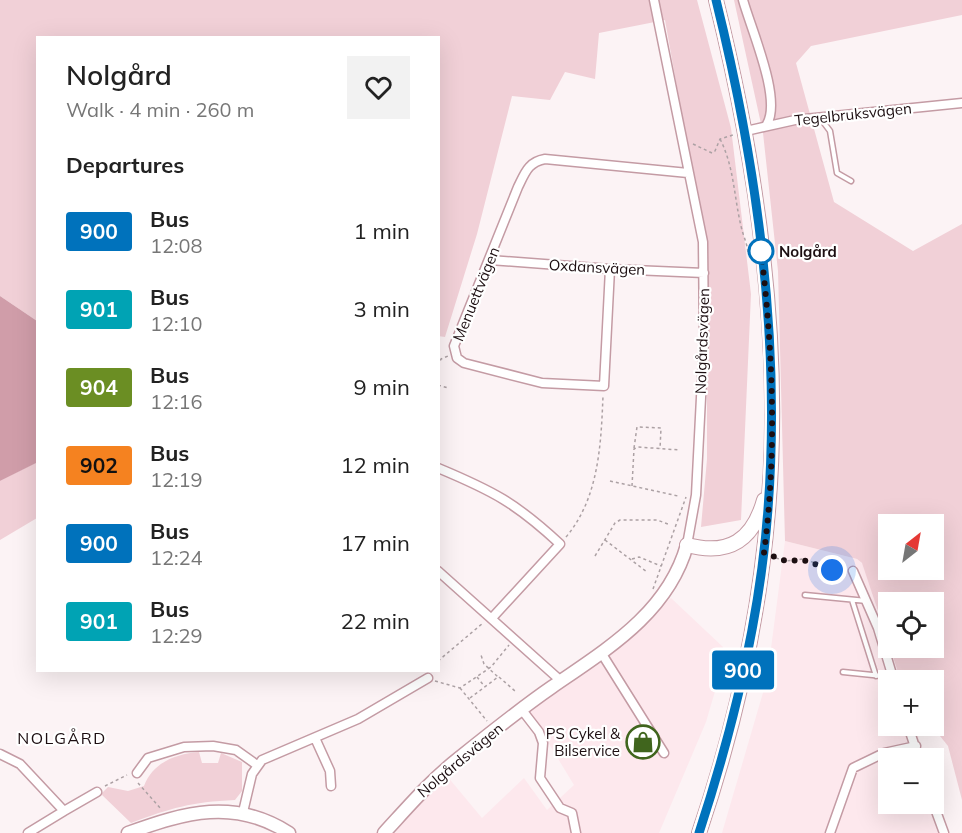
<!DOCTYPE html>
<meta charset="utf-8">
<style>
:root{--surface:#fff;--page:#f2f2f2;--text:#222;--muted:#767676}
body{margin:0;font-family:Mulish,sans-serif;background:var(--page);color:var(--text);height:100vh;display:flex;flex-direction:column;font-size:22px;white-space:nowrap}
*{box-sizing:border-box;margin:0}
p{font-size:20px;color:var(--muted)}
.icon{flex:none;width:33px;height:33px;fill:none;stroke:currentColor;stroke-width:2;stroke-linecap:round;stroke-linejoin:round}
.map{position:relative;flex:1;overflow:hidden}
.sheet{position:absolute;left:36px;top:36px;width:404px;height:636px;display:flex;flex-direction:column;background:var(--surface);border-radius:0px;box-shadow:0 6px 24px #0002}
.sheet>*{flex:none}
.badge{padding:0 12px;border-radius:4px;font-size:21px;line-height:39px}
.needle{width:39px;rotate:31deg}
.buttons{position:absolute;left:878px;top:514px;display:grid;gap:12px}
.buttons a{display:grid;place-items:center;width:66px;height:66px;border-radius:0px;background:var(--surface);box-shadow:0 6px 24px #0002;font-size:30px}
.you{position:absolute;width:30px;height:30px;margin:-15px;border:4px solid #fff;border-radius:50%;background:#1a73e8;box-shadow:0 0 0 9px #1a73e833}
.map>.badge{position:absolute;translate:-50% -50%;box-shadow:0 0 0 3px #fff}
h2{padding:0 30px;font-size:22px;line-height:54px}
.round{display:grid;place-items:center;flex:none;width:63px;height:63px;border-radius:0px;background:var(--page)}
.overview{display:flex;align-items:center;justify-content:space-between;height:102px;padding:0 30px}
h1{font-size:28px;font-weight:600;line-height:45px}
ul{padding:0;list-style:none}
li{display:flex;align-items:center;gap:18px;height:78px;padding:0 30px}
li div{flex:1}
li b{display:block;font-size:22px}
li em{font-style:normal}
li .badge{min-width:66px;font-weight:700;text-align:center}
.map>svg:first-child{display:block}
</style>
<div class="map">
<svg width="962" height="833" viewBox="0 0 962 833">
<rect width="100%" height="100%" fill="#fcf3f5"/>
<path fill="#fde8ed" d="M785,541L857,559L865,566L888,648H890L901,681H888V726H915L925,759H888V804H933V783L949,833H722L767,679Z
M671,598L723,647L718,681L706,722L659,833H392L404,815L447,776L482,818L524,778L547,810L574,785L529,711L607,655Z"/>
<path fill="#f1d0d7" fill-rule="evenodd" d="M0,0H697L731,128L751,294L741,520L701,527L707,459V256L665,20L599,33L595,79L565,72L550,100L512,96L477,234L445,337L438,336V38H38L37,321L0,296Z
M734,0H962V15L811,46L796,63L834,202L913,251L962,224V800L948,746L932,726L933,681H901L890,648H933V603H888V641L862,563L857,559L785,541L778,271L763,133ZM888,525H933V570H888Z
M37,462V518L0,540V481Z
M199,752L202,763H218L221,753L242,762V791L235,800C191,802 171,808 131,823L101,794L108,787L128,791L144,786C153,762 176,754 199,752Z"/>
<path fill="#d09da9" d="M0,296L37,321L38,462L0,481Z"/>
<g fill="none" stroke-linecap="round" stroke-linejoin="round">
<defs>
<path id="lane" d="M821,119L830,131L837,173L851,181
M805,595L867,601
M852,600L876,676
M843,672L892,677"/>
<path id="street" d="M654,0L703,242L704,339L696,495L687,545
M743,0C751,29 782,99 767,124
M746,131L795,120L962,103
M490,260L610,269L704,273
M610,269L604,386L542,383L464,363L457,358L454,346L518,187C525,173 528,162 545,159L688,173
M438,468C493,491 516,503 560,544L492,618
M438,571L561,681
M853,571L878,628L894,681
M602,654L664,753
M522,710L539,732L543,743L540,778L560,808L572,813L576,833
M908,726L919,759
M315,738L330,771L331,786
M0,754L20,764L64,811L28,833
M137,773L148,758L184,747L213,746L236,750L257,765
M933,803L944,833
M64,811L97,792
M243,812L252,774L262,760L358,719L428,678
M830,833L853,768L884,753L916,746"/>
<path id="secondary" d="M128,833C186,812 234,798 289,833
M384,833C408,807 430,781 458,759C489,734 520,709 552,687C607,649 668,613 687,545"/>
<path id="primary" d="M687,545C729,556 753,540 764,500
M699,833C734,730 759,620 768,511C783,340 757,165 716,0"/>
</defs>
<use href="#lane" stroke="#c49ba4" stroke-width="7"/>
<use href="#street" stroke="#c49ba4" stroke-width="11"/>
<use href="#secondary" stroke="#c49ba4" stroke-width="15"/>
<use href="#primary" stroke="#c49ba4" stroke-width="16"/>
<path stroke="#aca1a4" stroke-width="1.5" stroke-dasharray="3 3" stroke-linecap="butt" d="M720,139C734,166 734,197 741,226C743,236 747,242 748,253
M693,144L712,153L715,151L720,139L733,135
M438,366L441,359L448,356
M438,385L448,388
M634,448L637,427L661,428L660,449
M610,481L678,496
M632,486L634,449L638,447L680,450
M566,537C599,498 601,444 603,396
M605,540L647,572
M595,556L615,523L620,520H657L668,524
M776,558L786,561L803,559L843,572
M632,559L639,557L661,566
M653,589L686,497
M438,661L483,623
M477,677L485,687
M499,677L515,691
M435,681L460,688L491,667L509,645
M460,688L487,721
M470,698L498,677L484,664L481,655
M138,783L162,810
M105,786L127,775"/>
<use href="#lane" stroke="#fff" stroke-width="4"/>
<use href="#street" stroke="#fff" stroke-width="8"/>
<use href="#secondary" stroke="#fff" stroke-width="12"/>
<use href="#primary" stroke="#fff" stroke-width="14"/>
</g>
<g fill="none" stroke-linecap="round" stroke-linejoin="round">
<defs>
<path id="line" d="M699,833C733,729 760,619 768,509C781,339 757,165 716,0"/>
</defs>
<use href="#line" stroke="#fff" stroke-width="14"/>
<use href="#line" stroke="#0072bc" stroke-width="9"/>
<path stroke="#1c0e11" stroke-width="6" stroke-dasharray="0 10.8" d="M761,251C773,350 777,453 764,553L786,561L803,560L832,570"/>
</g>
<defs>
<symbol id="shop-ring" viewBox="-11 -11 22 22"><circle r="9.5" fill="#fff" stroke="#40651d" stroke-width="1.5"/><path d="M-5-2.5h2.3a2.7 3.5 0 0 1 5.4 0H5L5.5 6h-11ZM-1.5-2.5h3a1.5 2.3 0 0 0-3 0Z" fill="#40651d"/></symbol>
</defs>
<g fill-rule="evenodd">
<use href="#shop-ring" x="624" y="723" width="38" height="38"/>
</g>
<circle fill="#fff" stroke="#0072bc" stroke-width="3" cx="761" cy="251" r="12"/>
<g text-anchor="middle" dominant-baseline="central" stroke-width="4.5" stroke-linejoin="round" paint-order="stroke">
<g font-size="15" fill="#1c0e11" stroke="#fff">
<text transform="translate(853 114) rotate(-6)">Tegelbruksvägen</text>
<text transform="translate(597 267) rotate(3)">Oxdansvägen</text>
<text transform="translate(476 294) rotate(-68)">Menuettvägen</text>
<text transform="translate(702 341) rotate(-88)">Nolgårdsvägen</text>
<text transform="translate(460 760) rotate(-40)">Nolgårdsvägen</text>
</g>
<g font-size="15" font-weight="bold" fill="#1c0e11" stroke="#fff" text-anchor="start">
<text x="779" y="251">Nolgård</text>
</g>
<g font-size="15" fill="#1c0e11" stroke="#fff" text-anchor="end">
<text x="620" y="733">PS Cykel &amp;<tspan x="620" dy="17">Bilservice</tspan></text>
</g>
<g font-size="16" letter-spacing="1.5" fill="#1c0e11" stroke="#fff">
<text x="62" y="738">NOLGÅRD</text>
</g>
</g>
</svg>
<div class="buttons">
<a><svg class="needle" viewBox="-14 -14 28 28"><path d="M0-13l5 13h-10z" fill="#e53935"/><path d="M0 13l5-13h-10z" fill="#767676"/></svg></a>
<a><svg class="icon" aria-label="locate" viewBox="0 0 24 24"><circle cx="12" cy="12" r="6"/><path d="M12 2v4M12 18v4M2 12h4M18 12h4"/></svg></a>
<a>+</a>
<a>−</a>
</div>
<div class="you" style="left:832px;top:570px"></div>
<b class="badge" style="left:743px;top:670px;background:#0072bc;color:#fff">900</b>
<section class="sheet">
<div class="overview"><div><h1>Nolgård</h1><p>Walk · 4 min · 260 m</p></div><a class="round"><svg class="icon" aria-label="heart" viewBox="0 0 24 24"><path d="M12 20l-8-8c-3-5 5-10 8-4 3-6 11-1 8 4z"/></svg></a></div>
<h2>Departures</h2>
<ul>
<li><span class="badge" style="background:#0072bc;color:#fff">900</span><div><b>Bus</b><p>12:08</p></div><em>1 min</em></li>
<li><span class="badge" style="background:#00a3b4;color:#fff">901</span><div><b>Bus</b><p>12:10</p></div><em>3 min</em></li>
<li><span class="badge" style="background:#6b8e23;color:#fff">904</span><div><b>Bus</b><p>12:16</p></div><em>9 min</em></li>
<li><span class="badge" style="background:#f58220;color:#111">902</span><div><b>Bus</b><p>12:19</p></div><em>12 min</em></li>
<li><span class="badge" style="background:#0072bc;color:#fff">900</span><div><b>Bus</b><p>12:24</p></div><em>17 min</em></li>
<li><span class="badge" style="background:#00a3b4;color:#fff">901</span><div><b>Bus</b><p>12:29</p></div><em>22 min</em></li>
</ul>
</section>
</div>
